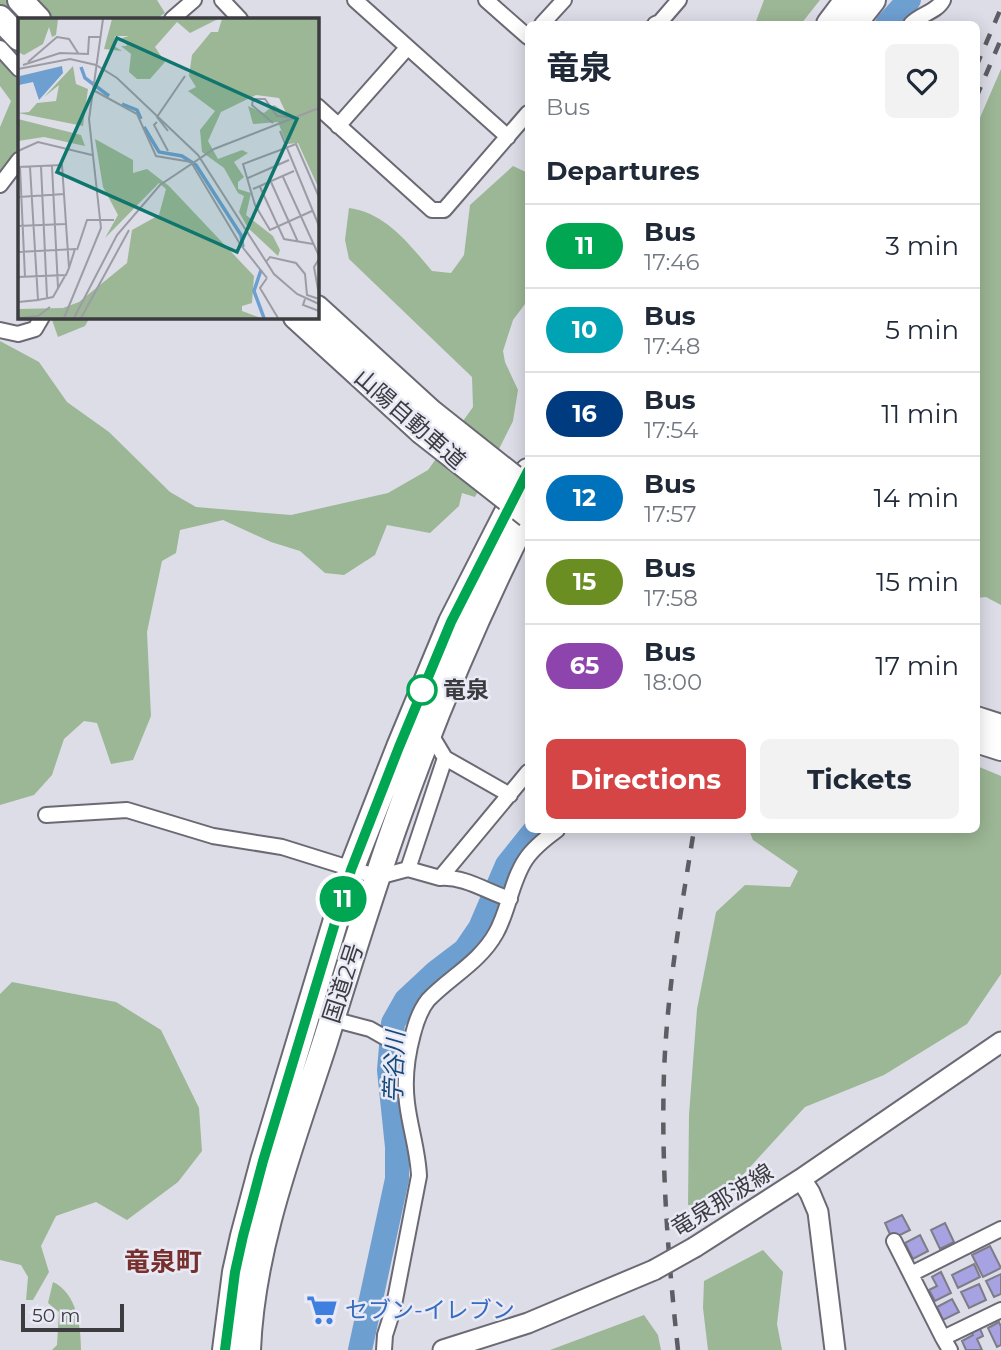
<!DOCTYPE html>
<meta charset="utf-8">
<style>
:root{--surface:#fff;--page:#f2f2f3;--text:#1f2937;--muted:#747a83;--line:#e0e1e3;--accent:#d54546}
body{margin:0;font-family:Montserrat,"Noto Sans JP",sans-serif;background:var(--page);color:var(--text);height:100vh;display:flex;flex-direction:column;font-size:26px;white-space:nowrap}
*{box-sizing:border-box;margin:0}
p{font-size:23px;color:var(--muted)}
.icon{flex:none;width:38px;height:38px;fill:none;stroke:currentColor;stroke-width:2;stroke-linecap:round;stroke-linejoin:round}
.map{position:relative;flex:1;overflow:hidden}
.side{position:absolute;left:525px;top:21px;width:455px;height:812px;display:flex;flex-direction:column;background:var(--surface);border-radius:10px;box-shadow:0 4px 18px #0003}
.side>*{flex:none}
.badge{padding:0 14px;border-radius:23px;font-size:24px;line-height:46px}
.scale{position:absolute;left:21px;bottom:18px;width:103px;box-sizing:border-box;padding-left:7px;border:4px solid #3b3b40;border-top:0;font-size:19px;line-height:24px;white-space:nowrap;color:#3b3b40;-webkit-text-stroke:5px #eaeaf6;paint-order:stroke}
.map>.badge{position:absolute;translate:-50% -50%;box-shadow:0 0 0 4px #fff}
h2{padding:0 21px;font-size:26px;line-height:63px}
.round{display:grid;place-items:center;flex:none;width:74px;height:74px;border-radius:10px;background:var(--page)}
.summary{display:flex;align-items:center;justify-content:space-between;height:119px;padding:0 21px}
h1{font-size:33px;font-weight:700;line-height:52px}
.cta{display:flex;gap:14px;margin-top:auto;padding:14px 21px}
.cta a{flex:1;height:80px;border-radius:10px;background:var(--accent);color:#fff;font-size:28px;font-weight:700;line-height:80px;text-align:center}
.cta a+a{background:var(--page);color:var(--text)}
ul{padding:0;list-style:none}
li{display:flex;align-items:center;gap:21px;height:84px;padding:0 21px;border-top:2px solid var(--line)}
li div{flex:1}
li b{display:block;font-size:26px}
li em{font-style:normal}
li .badge{min-width:77px;font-weight:700;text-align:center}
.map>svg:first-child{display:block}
</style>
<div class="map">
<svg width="1001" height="1350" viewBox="0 0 1001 1350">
<rect width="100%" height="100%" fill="#dddde8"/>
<path fill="#9cb795" d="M0,0H157L165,13L156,19H19V177L0,175V127L11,101L0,86Z
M764,0H820L801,24H755Z
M1001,69V605L986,597L977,598L976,127Z
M513,166L528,173V300L513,320L503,351L505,362L518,390L513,421L475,497L462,493L459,506L430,533L387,525L375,555L344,575L325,573L300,551L271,542L223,520L180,530L176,553L162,561L147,632L151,716L133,760L111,764L97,723L84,721L64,739L52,775L34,795L0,805V341L39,362L67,402L109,432L170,492L196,507L291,515L388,493L428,470L473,407L472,377L349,259L345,240L349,208C386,213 409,244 432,271L451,273L464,255L470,205Z
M51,317H90L85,326L58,337Z
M977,766L1001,776V974L967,1024L884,1075L805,1107L730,1189L707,1204L688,1205L689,1115L697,1009L716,912L745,885L790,887L798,871L753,840L749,830H976Z
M12,982L116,1002L161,1030L199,1108L202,1151L178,1182L127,1220L96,1202L56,1216L41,1246L49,1272L33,1300H26L28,1277L21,1265L0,1260V994Z
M763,1250L783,1272L777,1324L782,1350H708L703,1308L704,1281Z
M53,1282C77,1293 81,1327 81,1350H52L57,1345L59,1312L48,1303Z
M644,1315L658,1335L661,1350H550Z"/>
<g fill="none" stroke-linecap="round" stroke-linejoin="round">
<path stroke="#6e9fd1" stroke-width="24" d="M887,24L909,0
M360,1350L397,1179V1147L389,1070L393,1023L406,1000L436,972L465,950L480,928L507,865L535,830"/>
</g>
<path fill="#a7a2e1" stroke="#7d7c87" stroke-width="2" d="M902,1215L910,1230L892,1239L885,1223Z
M945,1223L954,1242L940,1249L931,1230Z
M920,1235L928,1251L913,1259L905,1243Z
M990,1246L1001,1268L983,1277L972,1255Z
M974,1264L980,1277L958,1288L952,1275Z
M941,1272L951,1293L935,1301L929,1290L937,1286L932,1277Z
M1001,1274V1294L994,1297L986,1281Z
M979,1284L986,1300L969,1308L961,1292Z
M952,1299L959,1312L943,1320L937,1307Z
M999,1322L1001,1327V1345L997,1347L988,1328Z
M979,1326L983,1336L977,1339L982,1350H966L962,1341L973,1335L971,1330Z"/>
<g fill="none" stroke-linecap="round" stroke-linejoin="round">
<defs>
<path id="street" d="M222,0L240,19
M355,0L508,137
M486,0L528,37
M172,19L194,0
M542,24L564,0
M655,24L660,22L679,0
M911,24C920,14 937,12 943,0
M0,48L19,69
M317,106L432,210H444L528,113
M338,126L407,48
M0,185L19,160
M0,330L18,334L35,329L42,317
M445,758L510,795
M46,815L127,810L213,836L282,847L378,877L408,869L445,758L430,733
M408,869L440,878L528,772
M440,878C465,876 487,892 510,899
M332,1019L370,1029L384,1037L410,1043
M894,1241L943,1338
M911,1274L1001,1229
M384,1350L385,1335L393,1310L419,1176C418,1151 410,1128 407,1103C404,1080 407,1056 413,1034C416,1022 420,1010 428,1000C450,977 480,962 496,933C509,910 511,881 526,859C534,847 546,838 557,830
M950,1350L943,1338L1001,1310"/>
<path id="secondary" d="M801,1179L810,1193L818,1212L835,1350
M695,1247L801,1179L1001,1042
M443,1350L528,1323L654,1270"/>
<path id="highway" d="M20,0L38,19
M0,18L19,38
M829,24L847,0
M854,24L873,0
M317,308L432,413
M296,317L421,431
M976,719L1001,727
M976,740L1001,748
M225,1350L235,1272L243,1236L263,1161L351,870L399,747L451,622L528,471
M248,1350C252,1245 293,1141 325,1042C348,968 371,893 397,820C434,715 478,612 528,513"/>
</defs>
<use href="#street" stroke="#6b6a74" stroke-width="18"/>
<use href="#secondary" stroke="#6b6a74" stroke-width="23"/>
<use href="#highway" stroke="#6b6a74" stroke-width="28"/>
<use href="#street" stroke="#fff" stroke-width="14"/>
<use href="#secondary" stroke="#fff" stroke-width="19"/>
<use href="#highway" stroke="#fff" stroke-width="24"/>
<path stroke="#5d5d63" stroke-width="4.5" stroke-dasharray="12 12" stroke-linecap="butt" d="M976,67L1001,8
M976,98L1001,39
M678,1350C668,1258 661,1165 664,1073C667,991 681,910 694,830"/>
<defs>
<path id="secondary-bridge" d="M654,1270L695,1247"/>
<path id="highway-bridge" d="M432,413L528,489
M421,431L528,515"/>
</defs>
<use href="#secondary-bridge" stroke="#6b6a74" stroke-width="23" stroke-linecap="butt"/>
<use href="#highway-bridge" stroke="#6b6a74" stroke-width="28" stroke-linecap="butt"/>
<use href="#secondary-bridge" stroke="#fff" stroke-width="19"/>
<use href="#highway-bridge" stroke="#fff" stroke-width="24"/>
</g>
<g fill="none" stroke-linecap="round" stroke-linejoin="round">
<defs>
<path id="line" d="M225,1350L235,1272L243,1236L263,1161L351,870L399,747L451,622L528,471"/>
</defs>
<use href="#line" stroke="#fff" stroke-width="16"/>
<use href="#line" stroke="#00a651" stroke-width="10"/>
</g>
<defs>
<symbol id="supermarket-bare" viewBox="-9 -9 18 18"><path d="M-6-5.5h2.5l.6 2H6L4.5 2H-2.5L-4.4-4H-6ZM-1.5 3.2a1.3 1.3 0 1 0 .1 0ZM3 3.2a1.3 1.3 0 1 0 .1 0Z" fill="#3f7fe0" stroke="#eaeaf6" stroke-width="2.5" paint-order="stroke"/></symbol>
</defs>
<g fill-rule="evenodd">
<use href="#supermarket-bare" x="300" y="1288" width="44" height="44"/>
</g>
<circle fill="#fff" stroke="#00a651" stroke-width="3.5" cx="422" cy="690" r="14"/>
<g text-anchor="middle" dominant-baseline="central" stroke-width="5" stroke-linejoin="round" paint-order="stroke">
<g font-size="23" fill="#3b3b40" stroke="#eaeaf6">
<text transform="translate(410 419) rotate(41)">山陽自動車道</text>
<text transform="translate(343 983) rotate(-72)">国道2号</text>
<text transform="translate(722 1200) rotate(-32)">竜泉那波線</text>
</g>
<g font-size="23" font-weight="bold" fill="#3b3b40" stroke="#eaeaf6" text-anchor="start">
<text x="443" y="690">竜泉</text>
</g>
<g font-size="23" fill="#366cbe" stroke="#eaeaf6" text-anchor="start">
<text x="345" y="1310">セブン-イレブン</text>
</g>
<g font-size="24" font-style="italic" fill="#164a7a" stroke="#eaeaf6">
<text transform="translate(394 1067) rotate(-88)">苧谷川</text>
</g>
<g font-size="26" font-weight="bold" fill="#77302e" stroke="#eaeaf6">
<text x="163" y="1262">竜泉町</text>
</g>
</g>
<g transform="translate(18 18)">
<rect width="301" height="301" fill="#dddde8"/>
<path d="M0,1H40L38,17L34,19L31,9L25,26L6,37L0,34ZM94,1H200L172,15L159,4L137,29L147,44L132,61H119L111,54L113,36L103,28H109L104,20L111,18H97L96,28L104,33L86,31ZM204,1H301V171L280,125L269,126L272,122H267L260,104L235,106L230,88L246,95L256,87L268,95L261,80L238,77L203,94L190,123L200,141L224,132L230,135L216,144L226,159L220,164V171L233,175L228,197L255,218L262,232L260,238L230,210L221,194L226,178L220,175L206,150L184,134L182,112L197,93L170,73L178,69L171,58L174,37L193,14H200ZM55,48L58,66L70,71L65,108L0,95L11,94L19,85L38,83L41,67L26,79ZM0,101L63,117L67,128L26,119L0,123ZM77,121L115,142V155L129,151L151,168L236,258L234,285L224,288V293L243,300H0V291L45,290L61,284L109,245L114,212L141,197L148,171L141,165L87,220L100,197L85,169Z" fill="#9cb795"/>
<path d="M44,48L45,55L21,82L15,64L1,67L2,58Z" fill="#6e9fd1"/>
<path fill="none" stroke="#6e9fd1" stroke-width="3.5" d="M63,49L67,60L91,78M104,86L119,92L123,101M126,109L141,134L164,138L178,147L223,217L225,229M243,252L236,273L246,300"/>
<path fill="none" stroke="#9c9ca5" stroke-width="2" d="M10,44L39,19L51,21L60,35M5,47L42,35L70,36L71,19H82M0,51L52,41L78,47L99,60L180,137L256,256L279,276L301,286M75,72L119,96L138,138L173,144L222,226L249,260M139,104L136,107L150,133M255,105L234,87L235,81H247L259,98L270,99M150,113L139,99L167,58M262,113L301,208M0,133L20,124L74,137M23,148L29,279M34,148L40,270M0,149L44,147L51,250L48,257L0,259M2,149L7,259M265,159L301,238M230,160L271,142M253,164L280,224M242,169L266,221L295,226M235,171L276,153M1,179L46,176M294,193L252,212L237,187L225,146L278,126L301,179M0,208L47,206M59,232L69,202H96M0,234L57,231L51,250M301,241L296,249L301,277M248,244L252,239L278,245L287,256L289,277L301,281M249,260L242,270L260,300M287,281L285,287L301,293M20,282L35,279L47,258M0,284L20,282L12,149M2,300L20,298L32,289M46,300L83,210L71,101L85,1M56,300L99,217L142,167L196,131L301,90M63,300L111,212"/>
<path fill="#0f766e" fill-opacity="0.15" stroke="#0f766e" stroke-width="3.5" d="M99,20L279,101L219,234L39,154Z"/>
<rect width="301" height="301" fill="none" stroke="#3b3b40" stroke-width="3.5"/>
</g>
</svg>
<div class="scale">50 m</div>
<b class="badge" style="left:343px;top:899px;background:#00a651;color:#fff">11</b>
<section class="side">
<div class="summary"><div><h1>竜泉</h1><p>Bus</p></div><a class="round"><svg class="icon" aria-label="heart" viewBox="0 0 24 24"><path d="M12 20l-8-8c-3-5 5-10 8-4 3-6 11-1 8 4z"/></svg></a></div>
<h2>Departures</h2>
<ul>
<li><span class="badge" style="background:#00a651;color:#fff">11</span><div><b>Bus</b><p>17:46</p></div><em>3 min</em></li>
<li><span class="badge" style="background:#00a3b4;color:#fff">10</span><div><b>Bus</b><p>17:48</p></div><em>5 min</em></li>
<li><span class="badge" style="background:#003b80;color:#fff">16</span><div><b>Bus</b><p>17:54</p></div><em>11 min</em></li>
<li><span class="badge" style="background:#0072bc;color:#fff">12</span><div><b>Bus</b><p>17:57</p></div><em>14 min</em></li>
<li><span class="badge" style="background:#6b8e23;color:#fff">15</span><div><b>Bus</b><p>17:58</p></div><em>15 min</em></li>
<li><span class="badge" style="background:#8e44ad;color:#fff">65</span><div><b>Bus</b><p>18:00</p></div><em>17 min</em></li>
</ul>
<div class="cta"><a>Directions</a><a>Tickets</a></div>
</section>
</div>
